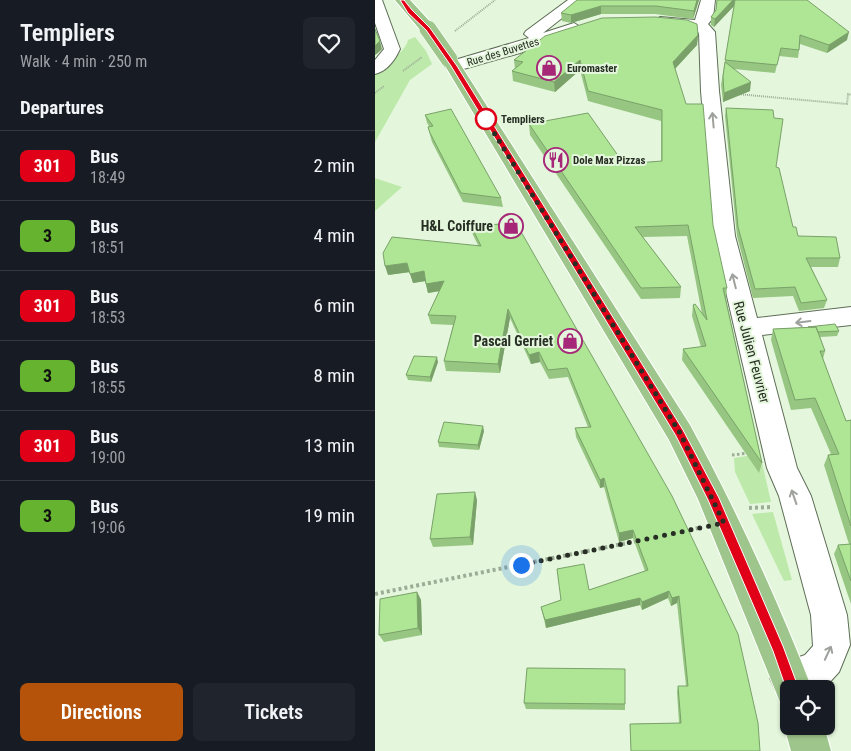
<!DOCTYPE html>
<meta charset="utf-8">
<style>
:root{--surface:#171b24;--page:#20242c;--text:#f1f3f6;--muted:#9ea1a6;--line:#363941;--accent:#b45309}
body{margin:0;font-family:"Roboto Condensed",sans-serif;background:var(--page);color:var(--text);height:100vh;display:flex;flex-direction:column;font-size:19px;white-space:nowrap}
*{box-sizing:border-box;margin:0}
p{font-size:16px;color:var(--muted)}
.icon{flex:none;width:28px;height:28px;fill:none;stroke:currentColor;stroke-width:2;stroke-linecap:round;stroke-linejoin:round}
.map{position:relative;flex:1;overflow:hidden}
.side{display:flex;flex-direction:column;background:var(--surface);width:375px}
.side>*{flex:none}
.badge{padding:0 10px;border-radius:8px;font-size:18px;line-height:32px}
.fabs{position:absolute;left:405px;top:680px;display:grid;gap:10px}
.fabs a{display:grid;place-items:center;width:55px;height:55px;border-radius:8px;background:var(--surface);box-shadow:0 1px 4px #0004;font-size:25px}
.you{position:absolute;width:25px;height:25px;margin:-12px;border:4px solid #fff;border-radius:50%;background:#1a73e8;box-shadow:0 0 0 8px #1a73e833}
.map>.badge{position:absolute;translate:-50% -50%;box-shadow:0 0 0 2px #fff}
h2{padding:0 20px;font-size:19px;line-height:45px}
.round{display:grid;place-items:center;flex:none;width:52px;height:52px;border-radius:8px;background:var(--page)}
.overview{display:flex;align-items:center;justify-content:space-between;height:85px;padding:0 20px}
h1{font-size:24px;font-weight:600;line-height:38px}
.primary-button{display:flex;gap:10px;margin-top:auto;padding:10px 20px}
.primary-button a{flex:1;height:58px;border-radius:8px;background:var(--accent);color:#fff;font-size:20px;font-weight:600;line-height:58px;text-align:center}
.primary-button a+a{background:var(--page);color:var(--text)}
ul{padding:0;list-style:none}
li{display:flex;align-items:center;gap:15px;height:70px;padding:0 20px;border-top:1px solid var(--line)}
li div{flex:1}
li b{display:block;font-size:19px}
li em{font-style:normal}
li .badge{min-width:55px;font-weight:700;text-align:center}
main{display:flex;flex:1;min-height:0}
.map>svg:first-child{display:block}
</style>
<main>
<section class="side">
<div class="overview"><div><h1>Templiers</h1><p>Walk · 4 min · 250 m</p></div><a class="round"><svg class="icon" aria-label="heart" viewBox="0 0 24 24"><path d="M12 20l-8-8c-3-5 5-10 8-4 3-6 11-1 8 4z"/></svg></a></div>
<h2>Departures</h2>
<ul>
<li><span class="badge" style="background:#e00018;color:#fff">301</span><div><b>Bus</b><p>18:49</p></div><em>2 min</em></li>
<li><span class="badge" style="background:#65b32e;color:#111">3</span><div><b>Bus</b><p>18:51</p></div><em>4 min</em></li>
<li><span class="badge" style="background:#e00018;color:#fff">301</span><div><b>Bus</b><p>18:53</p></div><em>6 min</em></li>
<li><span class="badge" style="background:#65b32e;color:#111">3</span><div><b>Bus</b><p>18:55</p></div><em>8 min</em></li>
<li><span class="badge" style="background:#e00018;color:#fff">301</span><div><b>Bus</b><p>19:00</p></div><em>13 min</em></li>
<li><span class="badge" style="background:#65b32e;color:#111">3</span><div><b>Bus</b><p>19:06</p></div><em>19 min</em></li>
</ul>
<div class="primary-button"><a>Directions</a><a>Tickets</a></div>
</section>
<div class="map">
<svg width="476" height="751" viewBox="0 0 476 751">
<rect width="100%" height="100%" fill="#e4f7dc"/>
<path fill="#bde9aa" d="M40,37L51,51L57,64L35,80L0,142V73C10,65 30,53 33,40Z
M0,178L27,187L0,211Z
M385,454L396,502L375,504L360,472L359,458Z
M398,512L417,580L409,581L377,514Z"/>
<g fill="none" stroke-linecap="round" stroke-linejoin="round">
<defs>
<path id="minor" d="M0,0H7L25,49C20,60 12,71 0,74V60L9,49L0,23Z
M193,0H210L168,33L199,23L207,28L205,31L145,53L85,70H73L70,66L73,62L154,38L149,34L151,31Z
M326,0H340L338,18L333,24L340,32L344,91L360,236L382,318L476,307V325L387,335L422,468L436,496L472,615L475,645L464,672L454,683L441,689H414V697L401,691L395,678L401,665L430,655L438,646L436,615L404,496L392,468L338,236L326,91L324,33C311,23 285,32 277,22L285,17L320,20Z"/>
<path id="major" d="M20,0H35L59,26L61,29L59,32H47Z
M74,54L80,55L82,59L315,425C361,510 402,598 437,689H414V706L405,702L323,499L294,440L66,59L68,55Z
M414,715V726H449L456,751H416L409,726Z"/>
</defs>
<use href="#minor" stroke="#5e6e57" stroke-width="2"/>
<use href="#major" stroke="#fff" stroke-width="2"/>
<path stroke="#9dac97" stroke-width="2" stroke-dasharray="1 1" stroke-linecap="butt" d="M80,31L120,0
M28,71L47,57
M0,93L9,86
M362,94L472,104L473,94L476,95"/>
<path stroke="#9dac97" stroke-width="3" stroke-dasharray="2.5 2.5" stroke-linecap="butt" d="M357,455L374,453"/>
<path stroke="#9dac97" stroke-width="4" stroke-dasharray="3 3" stroke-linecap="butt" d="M374,508L396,507
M309,531L323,528
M0,594L262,541"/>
<use href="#minor" fill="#fff" fill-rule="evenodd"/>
<use href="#major" fill="#9ec58b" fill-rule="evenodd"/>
<defs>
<path id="major-bridge" d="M53,29L74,59"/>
</defs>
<use href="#major-bridge" stroke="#fff" stroke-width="18" stroke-linecap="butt"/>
<use href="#major-bridge" stroke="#9ec58b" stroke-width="17"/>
</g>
<path fill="#96c681" d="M202,0H324L318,19L280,14H226L196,23L187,21L186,13Z
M342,0L472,40L452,53L425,44L423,58L404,56L400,73L359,69L375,91L348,102L346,85L359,6L339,27L336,25V17L341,10Z
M323,35L322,45L300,69L352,288L351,299L387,463L384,473L307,360L308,349L326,347L317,316L318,305L327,314L312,236L268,237L306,287L305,298L266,299L155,135L154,124L249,164L286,161V121L213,101L205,70L180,92L138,81L137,71L140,69L139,60Z
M351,108L401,167L418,227L423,236L465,258L463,267H436L452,300L449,308L424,311L418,296L378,298L362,236L350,116Z
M50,115L126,198L128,207L88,202L57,142L55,135L53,127L54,126L52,123Z
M141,223L385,751H256L255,724L304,723L302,692L303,686H311L302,603L296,606L293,598L267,610L265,605L171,628L166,607L270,571L258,538L244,542L229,487L225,488L201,437L200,428L213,427L193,377L174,379L165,362L156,364L135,318L125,373L71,371L69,361L78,325L56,324L53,315L64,291L53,293L50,281L38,283L35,272L13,275L103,245L98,235L96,226Z
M432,327L464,331L462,336L445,337L450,351L448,359L471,421L476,420V604L459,554L463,545L474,544L449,465L453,455L456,454L436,408L416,410L396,340L398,329Z
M63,362L56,382L33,380L31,375Z
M109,431L104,450L64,447L63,442Z
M102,500L98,545L58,547L55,539Z
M42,592L46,600L47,635L9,642L4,635Z
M149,703L250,704V710L151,709Z"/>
<path fill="#7aa169" d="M322,0H324L318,19L319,11Z
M358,0H360L359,6L339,27L340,19Z
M226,6V14L196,23V15Z
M474,32L472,40L452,53L454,45Z
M323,35L322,45L297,72L298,62Z
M5,41L7,49L3,53L0,55V46Z
M205,60V70L180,92L179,82Z
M376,82L375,91L348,102L349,93Z
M32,263L35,272L13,275L10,266Z
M49,271L51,281L38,283L35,274Z
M69,281L71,290L53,293L51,284Z
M133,309L135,318L125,373L123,364Z
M164,352L165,362L156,364L154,355Z
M62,357L63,362L56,382L55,377Z
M108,426L109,431L104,450L103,445Z
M229,478V487L225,488V480Z
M100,492L102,500L98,545L95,537Z
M258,530V538L244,542V533Z
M294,591L293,598L267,610V602Z
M42,592L46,600L47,635L43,628Z
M304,596L302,603L296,606L297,598Z
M265,598V605L171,628L170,620Z"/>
<path fill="#aee696" stroke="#7aa169" d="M202,0H322L319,11L281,6H226L196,15L186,13Z
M342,0H358L340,19L336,17L341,10Z
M360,0H432L474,32L454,45L425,35L424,50L406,48L402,65L350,60Z
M280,17L312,20L322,24L323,35L298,62L311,104H328L338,225L352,288H348L387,463L308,349L331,346L318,305L320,304L332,320L313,225L260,227L306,287L266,288L154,124L213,113L249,164L287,161V110L213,91L205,60L179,82L137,71L148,62L139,60L170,36L227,18Z
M0,29L5,41L0,46Z
M350,62L376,82L349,93L348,76Z
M351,108L398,110L399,118L408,119L401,167L404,168L418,227H421L423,236L461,237L465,258H431L452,300L426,303L420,287L380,289L363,227Z
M76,109L126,198L86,193L55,133L53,127L58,126L50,115Z
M141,223L297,496L363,634L383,723L385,751H256L255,724L306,723L303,686H313L304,596L297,598L294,591L267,602L265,598L170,620L166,607L186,600L182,569L209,564L214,590L273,570L258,530L244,533L229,478L225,480L200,428L216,427L192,368L173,370L164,352L154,355L133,309L123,364L69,361L81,316L53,315L69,281L51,284L49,271L35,274L32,263L10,266L8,253L17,237L106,246L96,226Z
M460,324L464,331L443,332L441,327H433Z
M441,327L450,351H445L471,421L476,420V526L453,455L464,454L440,398L420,400L398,329Z
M39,356L62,357L55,377L31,375Z
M69,422L108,426L103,445L63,442Z
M100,492L95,537L55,539L62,494Z
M476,544V581L463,545Z
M42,592L43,628L4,635L5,599Z
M152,668L250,669V704L149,703Z"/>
<defs><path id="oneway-shaft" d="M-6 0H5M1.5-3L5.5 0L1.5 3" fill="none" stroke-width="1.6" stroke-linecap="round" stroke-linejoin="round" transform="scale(1.25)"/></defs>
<g stroke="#9ea19c">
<use href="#oneway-shaft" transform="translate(338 120) rotate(-95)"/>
<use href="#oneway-shaft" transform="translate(359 281) rotate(-104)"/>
<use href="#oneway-shaft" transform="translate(428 322) rotate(173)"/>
<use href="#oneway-shaft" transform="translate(419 497) rotate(-109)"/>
<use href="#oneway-shaft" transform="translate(453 653) rotate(-65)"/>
</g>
<path fill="#e00018" stroke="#fff" d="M25,0H29L37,10L55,28L82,66L308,430L344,498L408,646L424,689L422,694L418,695L413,694L398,651L333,500L301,436L76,66L51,30L33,13Z"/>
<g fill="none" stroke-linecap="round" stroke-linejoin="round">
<path stroke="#272e24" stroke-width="5" stroke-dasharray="0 9" d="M111,119L108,115L305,433L349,523L146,565"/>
</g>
<defs>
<symbol id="shop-ring" viewBox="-11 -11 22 22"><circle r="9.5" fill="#e4f7dc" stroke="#a62778" stroke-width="1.5"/><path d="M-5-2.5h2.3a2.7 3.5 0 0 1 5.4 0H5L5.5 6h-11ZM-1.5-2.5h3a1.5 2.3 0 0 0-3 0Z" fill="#a62778"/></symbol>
<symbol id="restaurant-ring" viewBox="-11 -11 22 22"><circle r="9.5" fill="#e4f7dc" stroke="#a62778" stroke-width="1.5"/><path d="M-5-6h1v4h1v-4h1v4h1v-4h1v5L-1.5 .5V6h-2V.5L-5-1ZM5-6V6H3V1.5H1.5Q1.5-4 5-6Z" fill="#a62778"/></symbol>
</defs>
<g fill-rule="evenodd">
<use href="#shop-ring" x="160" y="54" width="28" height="28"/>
<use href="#restaurant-ring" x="167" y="146" width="28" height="28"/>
<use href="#shop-ring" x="122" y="212" width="28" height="28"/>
<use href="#shop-ring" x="181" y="327" width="28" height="28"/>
</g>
<circle fill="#fff" stroke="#e00018" stroke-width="2.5" cx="111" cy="119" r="10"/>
<g text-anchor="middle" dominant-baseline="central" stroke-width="4" stroke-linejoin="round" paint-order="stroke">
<g font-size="11" fill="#272e24" stroke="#e4f7dc">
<text transform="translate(128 52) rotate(-17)">Rue des Buvettes</text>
</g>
<g font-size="11" font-weight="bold" fill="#272e24" stroke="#e4f7dc" text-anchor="start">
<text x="192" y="68">Euromaster</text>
<text x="198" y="160">Dole Max Pizzas</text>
</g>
<g font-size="11" font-weight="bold" fill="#272e24" stroke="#e4f7dc" text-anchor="start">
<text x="126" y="119">Templiers</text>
</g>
<g font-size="14" font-weight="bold" fill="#272e24" stroke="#e4f7dc" text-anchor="end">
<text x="118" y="226">H&amp;L Coiffure</text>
<text x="178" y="341">Pascal Gerriet</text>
</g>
<g font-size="14" fill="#272e24" stroke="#e4f7dc">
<text transform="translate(377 352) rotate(75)">Rue Julien Feuvrier</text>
</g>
</g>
</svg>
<div class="fabs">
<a><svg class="icon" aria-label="locate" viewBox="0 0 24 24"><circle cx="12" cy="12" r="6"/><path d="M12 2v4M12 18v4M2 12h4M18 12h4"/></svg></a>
</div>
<div class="you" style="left:146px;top:565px"></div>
</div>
</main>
